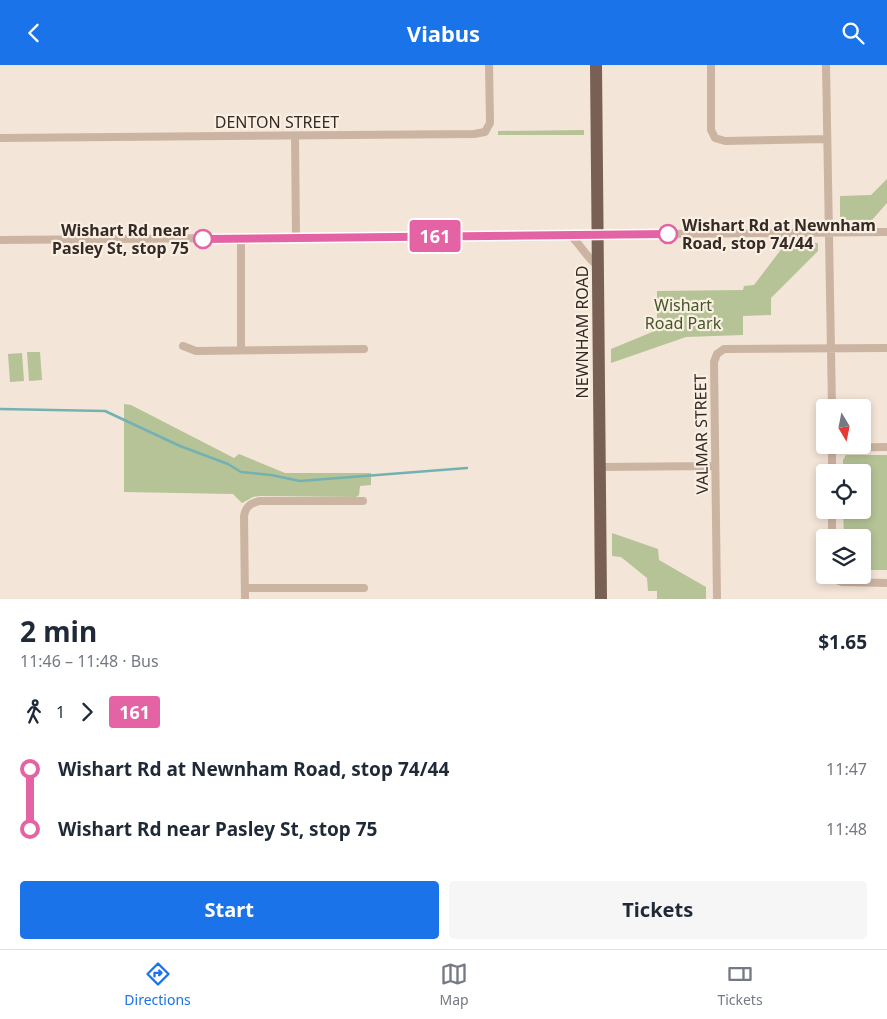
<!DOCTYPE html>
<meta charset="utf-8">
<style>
:root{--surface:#fff;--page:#f6f6f7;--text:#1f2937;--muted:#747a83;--line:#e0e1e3;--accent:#1a73e8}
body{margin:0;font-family:"Noto Sans",sans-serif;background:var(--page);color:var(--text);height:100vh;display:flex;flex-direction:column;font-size:19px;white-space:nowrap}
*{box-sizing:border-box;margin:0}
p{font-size:16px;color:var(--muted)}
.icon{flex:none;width:28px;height:28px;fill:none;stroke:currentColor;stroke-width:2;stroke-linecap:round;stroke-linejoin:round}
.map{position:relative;height:534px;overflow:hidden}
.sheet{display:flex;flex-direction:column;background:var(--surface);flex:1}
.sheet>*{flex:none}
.badge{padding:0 10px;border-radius:4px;font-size:18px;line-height:32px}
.needle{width:32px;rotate:170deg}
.tools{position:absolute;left:816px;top:334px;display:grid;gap:10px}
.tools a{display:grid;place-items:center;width:55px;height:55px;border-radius:5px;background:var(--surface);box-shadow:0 2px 8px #0003;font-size:25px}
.map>.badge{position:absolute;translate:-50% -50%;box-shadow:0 0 0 2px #fff}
.legs{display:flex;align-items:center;gap:8px;height:55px;padding:0 20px;font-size:16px}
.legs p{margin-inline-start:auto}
.head{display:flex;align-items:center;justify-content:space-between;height:85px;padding:0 20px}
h1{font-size:28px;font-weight:700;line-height:38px}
.action{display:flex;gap:10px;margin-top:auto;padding:10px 20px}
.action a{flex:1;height:58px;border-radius:5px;background:var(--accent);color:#fff;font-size:20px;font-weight:700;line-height:58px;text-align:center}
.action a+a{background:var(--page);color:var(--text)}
ul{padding:0 20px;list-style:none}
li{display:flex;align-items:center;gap:18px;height:60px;font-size:19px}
li i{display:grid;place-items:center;width:8px;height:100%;margin:0 6px;background:currentColor}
li i::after{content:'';width:12px;height:12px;margin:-6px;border:4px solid;border-radius:50%;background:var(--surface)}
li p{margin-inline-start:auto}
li:first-child i{background:linear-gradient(#0000 50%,currentColor 0)}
li:last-child i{background:linear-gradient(currentColor 50%,#0000 0)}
header{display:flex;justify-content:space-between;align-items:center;height:65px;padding:0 20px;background:var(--accent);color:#fff;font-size:22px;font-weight:700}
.dock{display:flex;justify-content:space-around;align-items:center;height:70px;border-top:1px solid var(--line);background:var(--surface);font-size:14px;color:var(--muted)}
.dock a{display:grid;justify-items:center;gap:2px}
.dock .active{color:var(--accent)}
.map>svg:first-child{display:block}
</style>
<header><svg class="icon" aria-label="back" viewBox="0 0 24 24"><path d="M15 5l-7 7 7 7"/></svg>Viabus<svg class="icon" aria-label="search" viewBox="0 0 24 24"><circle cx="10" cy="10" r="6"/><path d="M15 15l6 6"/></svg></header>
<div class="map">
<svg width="887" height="534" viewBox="0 0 887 534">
<rect width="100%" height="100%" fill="#f3e5d7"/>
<path fill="#b5c396" d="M584,65V70H498V66Z
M887,114V138L872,155H840V131L871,130Z
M786,178H818V186L771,233V250L743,251V270L686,272L611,298V284L657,265V226L743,225L744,221L754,220Z
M40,287L42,315L29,316L27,287Z
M22,288L24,316L10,317L8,289Z
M124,339L131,340L234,393L239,389L285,408H371V420L360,421L359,430L356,432L260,431L253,432L242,438L233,429L124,427Z
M846,390H887V505H863L862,472H844L843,445H862V408L843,407V395Z
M612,468L658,484L659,495L706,522V534H657V526H648L647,513L621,492L612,491Z"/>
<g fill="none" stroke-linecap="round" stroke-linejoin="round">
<path stroke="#74b1b2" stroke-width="2.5" d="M0,344L105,346L180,381L228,399L241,407L271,410L300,416L467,403"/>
<path stroke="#ccb4a2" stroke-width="8" d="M711,0V65L715,73L725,76L827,74
M826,0L832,342
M295,71L296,172
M0,73L474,69L485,67L490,58L489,0
M570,170C582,181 585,191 598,201
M241,173V285
M0,175L887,167
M183,281L196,286L364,284
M832,383L887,382
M599,402L715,401
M832,408V380
M832,472V445
M833,510L836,515L842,517L887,518
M245,523H364
M245,534L244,451C246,441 250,439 259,436H363
M717,534L714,297L717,289L724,284L887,283"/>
<path stroke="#796055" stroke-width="12" d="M596,0L601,534"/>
</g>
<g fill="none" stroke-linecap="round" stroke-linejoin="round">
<defs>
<path id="line-1" d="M203,174L668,169"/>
</defs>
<use href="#line-1" stroke="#fff" stroke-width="11"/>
<use href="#line-1" stroke="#e463a4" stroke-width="8"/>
</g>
<g fill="#fff" stroke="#e463a4" stroke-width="2.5">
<circle cx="668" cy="169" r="9"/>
<circle cx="203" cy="174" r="9"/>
</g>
<g text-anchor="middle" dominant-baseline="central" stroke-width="4.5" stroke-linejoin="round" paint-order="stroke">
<g font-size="16" fill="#362a25" stroke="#faefe3">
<text x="277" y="57">DENTON STREET</text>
<text transform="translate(582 267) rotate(-90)">NEWNHAM ROAD</text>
<text transform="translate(701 369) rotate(-91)">VALMAR STREET</text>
</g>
<g font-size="16" font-weight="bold" fill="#362a25" stroke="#faefe3" text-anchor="start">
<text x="682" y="160">Wishart Rd at Newnham<tspan x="682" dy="18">Road, stop 74/44</tspan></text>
<text x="189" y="165" text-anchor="end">Wishart Rd near<tspan x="189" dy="18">Pasley St, stop 75</tspan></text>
</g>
<g font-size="16" fill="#455627" stroke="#faefe3">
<text x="683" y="240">Wishart<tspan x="683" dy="18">Road Park</tspan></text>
</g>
</g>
</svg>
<div class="tools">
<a><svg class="needle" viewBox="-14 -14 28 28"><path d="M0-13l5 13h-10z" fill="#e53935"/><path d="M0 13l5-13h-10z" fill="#747a83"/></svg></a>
<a><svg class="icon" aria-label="locate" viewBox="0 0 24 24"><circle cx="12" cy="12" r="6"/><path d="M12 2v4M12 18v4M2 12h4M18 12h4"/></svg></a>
<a><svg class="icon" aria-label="layers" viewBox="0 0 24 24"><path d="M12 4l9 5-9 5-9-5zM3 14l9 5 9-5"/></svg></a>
</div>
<b class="badge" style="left:435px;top:171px;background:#e463a4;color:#fff">161</b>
</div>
<section class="sheet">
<div class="head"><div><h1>2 min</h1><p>11:46 – 11:48 · Bus</p></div><b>$1.65</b></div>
<div class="legs"><svg class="icon" aria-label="walk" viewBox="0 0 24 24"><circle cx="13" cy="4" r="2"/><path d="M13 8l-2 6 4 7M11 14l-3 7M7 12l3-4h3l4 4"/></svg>1<svg class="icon" aria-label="forward" viewBox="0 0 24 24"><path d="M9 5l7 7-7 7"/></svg><b class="badge" style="background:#e463a4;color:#fff">161</b></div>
<ul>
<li><i style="color:#e463a4"></i><b>Wishart Rd at Newnham Road, stop 74/44</b><p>11:47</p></li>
<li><i style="color:#e463a4"></i><b>Wishart Rd near Pasley St, stop 75</b><p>11:48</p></li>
</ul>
<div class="action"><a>Start</a><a>Tickets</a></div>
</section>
<nav class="dock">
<a class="active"><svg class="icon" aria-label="directions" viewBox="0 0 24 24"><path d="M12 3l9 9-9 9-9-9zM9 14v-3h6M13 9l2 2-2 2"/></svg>Directions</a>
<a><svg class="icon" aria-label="map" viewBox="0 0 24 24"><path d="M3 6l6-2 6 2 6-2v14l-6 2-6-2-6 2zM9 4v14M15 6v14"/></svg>Map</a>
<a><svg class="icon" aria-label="tickets" viewBox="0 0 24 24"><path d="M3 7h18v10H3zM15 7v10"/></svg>Tickets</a>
</nav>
